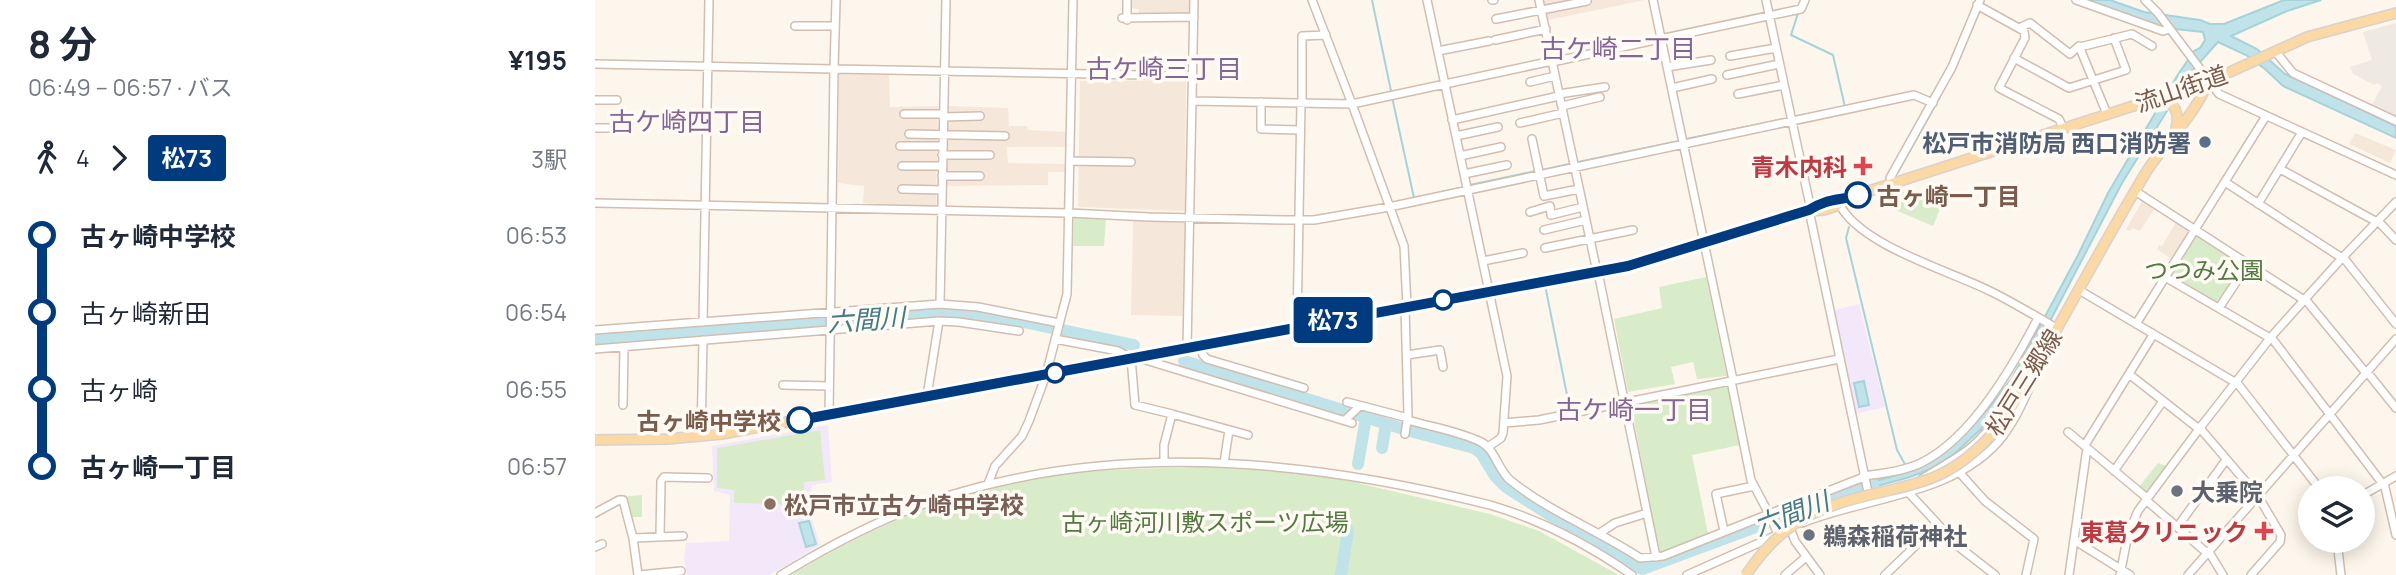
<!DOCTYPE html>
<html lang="ja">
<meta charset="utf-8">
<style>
:root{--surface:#fff;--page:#f6f6f7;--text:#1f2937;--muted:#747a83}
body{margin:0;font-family:Manrope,"Noto Sans JP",sans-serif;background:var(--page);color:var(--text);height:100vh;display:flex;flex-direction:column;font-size:26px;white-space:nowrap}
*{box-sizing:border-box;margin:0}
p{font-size:23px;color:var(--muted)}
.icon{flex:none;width:38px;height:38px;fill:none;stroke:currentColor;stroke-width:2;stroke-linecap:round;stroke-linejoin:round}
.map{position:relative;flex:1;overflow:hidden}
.sheet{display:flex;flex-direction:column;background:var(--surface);width:595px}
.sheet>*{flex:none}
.badge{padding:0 14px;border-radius:5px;font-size:24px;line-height:46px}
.controls{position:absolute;left:1703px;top:476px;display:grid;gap:14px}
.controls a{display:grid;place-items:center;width:77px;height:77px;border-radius:50%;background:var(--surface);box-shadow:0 4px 18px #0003;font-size:35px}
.map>.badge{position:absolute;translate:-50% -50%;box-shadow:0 0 0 4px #fff}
.legs{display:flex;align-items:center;gap:10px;height:77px;padding:0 28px;font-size:23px}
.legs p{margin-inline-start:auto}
.head{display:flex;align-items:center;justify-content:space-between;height:119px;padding:0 28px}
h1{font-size:38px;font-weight:700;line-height:52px}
ul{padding:0 28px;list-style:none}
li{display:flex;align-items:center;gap:24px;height:77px;font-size:26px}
li i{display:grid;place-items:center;width:10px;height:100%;margin:0 9px;background:currentColor}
li i::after{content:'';width:18px;height:18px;margin:-9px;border:5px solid;border-radius:50%;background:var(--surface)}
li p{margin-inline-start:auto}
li:first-child i{background:linear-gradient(#0000 50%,currentColor 0)}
li:last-child i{background:linear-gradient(currentColor 50%,#0000 0)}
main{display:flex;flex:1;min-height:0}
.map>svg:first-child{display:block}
</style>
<main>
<section class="sheet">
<div class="head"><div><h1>8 分</h1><p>06:49 – 06:57 · バス</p></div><b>¥195</b></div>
<div class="legs"><svg class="icon" aria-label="walk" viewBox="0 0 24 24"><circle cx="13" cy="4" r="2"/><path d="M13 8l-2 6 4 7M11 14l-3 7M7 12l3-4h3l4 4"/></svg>4<svg class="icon" aria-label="forward" viewBox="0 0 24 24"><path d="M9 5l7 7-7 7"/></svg><b class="badge" style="background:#003b80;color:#fff">松73</b><p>3駅</p></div>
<ul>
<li><i style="color:#003b80"></i><b>古ヶ崎中学校</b><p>06:53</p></li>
<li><i style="color:#003b80"></i><span>古ヶ崎新田</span><p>06:54</p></li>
<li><i style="color:#003b80"></i><span>古ヶ崎</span><p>06:55</p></li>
<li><i style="color:#003b80"></i><b>古ヶ崎一丁目</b><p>06:57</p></li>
</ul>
</section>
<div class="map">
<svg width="1801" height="575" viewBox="0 0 1801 575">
<rect width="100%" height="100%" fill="#fdf6ec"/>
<path fill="#f5e8da" d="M535,0H595V14L544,15V9L535,8Z
M949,0H1050L953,20Z
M244,74L294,75L295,107L343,106L341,207L268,203L269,186L243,183Z
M591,80L590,211L483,207L485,81Z
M354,106L413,108L414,126H432L433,130L472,132V147H412L413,163L470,164L472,172H453V185L351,186Z
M1760,133L1801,150L1795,163L1754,144Z
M1549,198L1561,207L1545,231L1537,228L1535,231L1531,229Z
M1582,220L1595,229L1576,259L1562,249L1564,245L1567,246Z
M538,221L590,223L588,316L536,315Z"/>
<path fill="#efe9e4" d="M1801,23V117L1777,105L1787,86L1782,83L1779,85L1758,74L1755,67L1777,60L1768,32Z"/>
<path fill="#f3e8fa" d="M1264,304L1290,407L1260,414L1239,310Z
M233,425L237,482L217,485L215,513L225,545L174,575H92L89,559L91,543L134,541L135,495L119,491L117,446Z"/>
<path fill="#d8ecc9" d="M1318,189L1349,199L1338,226L1298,209L1291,197Z
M479,217L511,218L509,246H478Z
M1599,236H1603L1649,266L1625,304H1621L1576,276Z
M1111,277L1132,376L1102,379L1098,362L1076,367L1080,384L1033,392L1019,319L1067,308L1064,287Z
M1134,385L1145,445L1097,455L1113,533L1064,553L1036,404Z
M225,430L230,480L209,482V505L139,503V490L122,488V448Z
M1563,463L1572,466L1554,492H1548L1543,488Z
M607,467L720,473L895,514L944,531L1024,575H196C268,532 344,497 427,480C486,469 547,469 607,467Z
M47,495V517H36L33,501L27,497Z"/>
<path fill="#bfe3e8" stroke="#a5d3da" stroke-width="2" d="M1490,0H1515L1549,12L1605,20L1615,24H1629L1689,0H1726L1692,11L1636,36L1662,49L1690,74L1801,126V138L1688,86L1670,69L1651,55L1623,42L1597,71L1527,183L1453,325L1427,370L1386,429L1359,454L1338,468L1315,477L1264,491L1262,485C1282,480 1305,476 1324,467C1359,452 1395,408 1417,378L1483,255L1513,193L1582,76L1599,51L1605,48L1610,40L1608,32L1562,27Z
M1269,381L1274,405L1264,407L1259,383Z
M214,521L221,544L211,547L204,523Z"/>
<path fill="#fdf6ec" d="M1594,78L1574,110L1560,113L1573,85Z"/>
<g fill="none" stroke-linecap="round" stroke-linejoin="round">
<path stroke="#a5d3da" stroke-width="2" d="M777,0L796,91
M1203,13L1196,35L1238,55L1250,107
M797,97L819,198L869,187
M1198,117L1217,113
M1091,139L1193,118
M983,162L1084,141
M947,170L974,164
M1303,172L1345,97
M875,185L941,171
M1254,227L1251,238L1302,450L1311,466
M951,290L975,410L1017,402"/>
<path stroke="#bfe3e8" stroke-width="12" d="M0,340L348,312L414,319L539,345
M589,361L815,431L879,448L886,453L900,476L911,487L972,526L1047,569L1278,484
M787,448L791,424
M763,464L771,418
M746,575L753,530"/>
<defs>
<path id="minor" d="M532,0V20
M717,0L757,104
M832,0L912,376L908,433L906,438L893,447
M897,0H899
M944,0L1002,272
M1058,0L1138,380
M1171,0L1216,210
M1481,0L1568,31L1575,29
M1550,0L1563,13L1624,94L1801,175
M1382,5L1429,31L1430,38L1404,88L1464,119L1468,128
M527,18L599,17
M901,19L992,1
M200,26H240
M1424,28L1435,23L1475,54L1484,46L1512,114
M900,40L951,29
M1485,47L1537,34L1557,46
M843,51L894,41
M1680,51L1698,73L1801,121
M1135,56L1181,48
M1419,58L1474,88L1531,70L1519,38
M957,62L1206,9L1210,0
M0,64L239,69L241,0
M1072,67L1116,60
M1132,75L1184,64
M935,82L960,76
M1077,88L1117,79
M964,94L1010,87
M1143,94L1189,85
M0,100H22
M597,101L757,104L957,61
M666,102V129L705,130
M707,103V36L731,35
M757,104L809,246L812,306
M967,106L1005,97
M309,114H348
M348,117L385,116
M857,120L964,96
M925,123L968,113
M0,128H16
M314,134L410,136
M861,136L903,127
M937,139L949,196L984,189
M305,146H348
M347,155H395
M865,156L906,147
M475,161L536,162
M307,166H347
M1685,169L1782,222
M869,174L912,165
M347,176H385
M1630,182L1747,258
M1297,184L1295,178L1357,67L1385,0
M307,189L347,190
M1540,191L1709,300
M0,203L474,213L554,217L691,220H719L794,207L1319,95L1338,103
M1663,204L1707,132
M1245,205C1266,246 1356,271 1397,292C1419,303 1441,316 1463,329
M1214,210L1274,497
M935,212L955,206L956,215L988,207
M1783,221L1801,240
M949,230L991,220
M950,248L1038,230
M1748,257L1801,324
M888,261L928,253
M1003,272L1061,557
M1570,277L1675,338
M1484,290L1643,384L1724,488
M1710,299L1771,373
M345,304L351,0
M810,307L813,415L810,434
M1624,308L1653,264
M108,322L114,0
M1541,324L1671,116
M702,327L706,103
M0,330L345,304L383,307L464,323
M1676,337L1787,483
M460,339L523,351L536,358L540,405L577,414L569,445V462
M605,345L608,355L612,359L709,388
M592,348L599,0
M0,349L344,321
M812,355L845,350L848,367
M544,358L757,423
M1772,372L1801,408
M1534,374L1604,429
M1136,381L1156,480L1174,514L1269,477
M188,385L234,386
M332,396L344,321L364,322L424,331
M752,402L813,418
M28,405L29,347
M234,414L239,69L597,76
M577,414L653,435
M750,420L765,406
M813,420C836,427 864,431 886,442C900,449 903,470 915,480C954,512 1003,530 1045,558L1068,556L1174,514L1183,534
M909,423L944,420L1244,359
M1604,427L1663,496L1686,535L1685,542L1656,575
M1473,432L1552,498
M106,436L108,340
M1490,445L1558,335
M629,463L634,430
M1519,471L1568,401
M1364,472L1390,501L1439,539L1431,575
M1268,476C1286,474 1310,471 1326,463C1377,438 1418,366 1443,318
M1327,479C1345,467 1365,458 1381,443C1402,423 1416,397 1433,373
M1789,483L1801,535
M393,484L400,466L427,436L434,421L451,375L472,294L478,0
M1313,492L1364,547L1400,575
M1768,495L1801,476
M1551,500L1612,553
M0,513L24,500H28L38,538L88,536
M1207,523C1271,497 1363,495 1408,436C1422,417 1431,396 1440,374
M1583,526L1631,460
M1195,528L1200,541L1225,575
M1129,531L1121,494L1159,486
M1005,533L1020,523L1052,513
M65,536L66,481L69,477L113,478
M38,538L43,575
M1479,540L1535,575
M1742,541L1746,575
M0,547L7,544
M1614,552L1628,575
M44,575L86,571
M186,575C243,540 304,509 369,491C541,442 724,462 895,505C946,520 994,545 1037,575
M1092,575L1184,534
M1190,575L1211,557
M1290,575L1342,525
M1474,575L1492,448
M1525,575L1533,534L1543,511L1604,429L1676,337L1747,258L1801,202
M1593,575L1801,339"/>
<path id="major" d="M1564,97C1580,102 1585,113 1581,129
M1216,210C1227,212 1242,208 1249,199
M1415,411C1461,333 1503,252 1550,174C1569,143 1600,116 1613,82
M0,440L73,439L127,434L1033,266L1216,210C1225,202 1237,196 1249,199L1613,82L1712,37L1801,13"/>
</defs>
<use href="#minor" stroke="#d1beb0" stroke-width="10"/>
<use href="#major" stroke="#dad1cd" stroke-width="12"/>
<use href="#minor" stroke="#fff" stroke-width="7"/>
<use href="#major" stroke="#fbd9a5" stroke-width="9"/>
<defs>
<path id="major-bridge" d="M1151,575C1186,522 1223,506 1283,493C1303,488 1325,484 1344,475C1374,461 1396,438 1415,411"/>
</defs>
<use href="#major-bridge" stroke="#dad1cd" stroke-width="12" stroke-linecap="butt"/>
<use href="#major-bridge" stroke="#fbd9a5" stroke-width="9"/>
</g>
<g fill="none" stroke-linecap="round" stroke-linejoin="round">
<defs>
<path id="line-1" d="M205,420L1033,266L1214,210C1233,198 1243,201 1263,195"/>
</defs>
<use href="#line-1" stroke="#fff" stroke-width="16"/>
<use href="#line-1" stroke="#003b80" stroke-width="10"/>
</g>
<circle fill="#5c6f8a" stroke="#fffaf3" stroke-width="2.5" cx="1610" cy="142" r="7"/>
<g fill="#e0444e" stroke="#fffaf3" stroke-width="2.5">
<path d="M1264.5 155.5h7v7h7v7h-7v7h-7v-7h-7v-7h7z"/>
<path d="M1665.5 520.5h7v7h7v7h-7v7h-7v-7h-7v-7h7z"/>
</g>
<g fill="#fff" stroke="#003b80" stroke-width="3.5">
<circle cx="1263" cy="195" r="12"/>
<circle cx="848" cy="300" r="9"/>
<circle cx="460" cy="373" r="9"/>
<circle cx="205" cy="420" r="12"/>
</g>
<g fill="#6b7280" stroke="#fffaf3" stroke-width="2.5">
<circle cx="1582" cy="491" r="7"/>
<circle cx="1214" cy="535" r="7"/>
</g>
<circle fill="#8d6e63" stroke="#fffaf3" stroke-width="2.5" cx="175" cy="504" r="7"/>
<g text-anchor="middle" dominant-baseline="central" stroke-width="7" stroke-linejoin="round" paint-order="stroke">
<g font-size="24" fill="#7a5c4d" stroke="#fffaf3">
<text transform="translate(1586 88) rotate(-19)">流山街道</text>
<text transform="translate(1428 382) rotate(-58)">松戸三郷線</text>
</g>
<g font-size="24" font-weight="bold" fill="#4e5e75" stroke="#fffaf3" text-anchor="end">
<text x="1596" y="142">松戸市消防局 西口消防署</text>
</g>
<g font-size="24" font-weight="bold" fill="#be3a42" stroke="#fffaf3" text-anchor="end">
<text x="1252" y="166">青木内科</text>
<text x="1653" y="531">東葛クリニック</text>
</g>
<g font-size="24" font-weight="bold" fill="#7a5c4d" stroke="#fffaf3" text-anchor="start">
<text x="1282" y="195">古ヶ崎一丁目</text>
<text x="186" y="420" text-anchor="end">古ヶ崎中学校</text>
</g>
<g font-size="24" fill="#537a41" stroke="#fffaf3">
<text x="1609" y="269">つつみ公園</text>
<text x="610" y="521">古ヶ崎河川敷スポーツ広場</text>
</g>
<g font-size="24" font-weight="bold" fill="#5b616d" stroke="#fffaf3" text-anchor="start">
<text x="1596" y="491">大乗院</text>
<text x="1228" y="535">鵜森稲荷神社</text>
</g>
<g font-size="24" font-weight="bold" fill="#785e54" stroke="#fffaf3" text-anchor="start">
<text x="189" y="504">松戸市立古ケ崎中学校</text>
</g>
<g font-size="26" fill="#846695" stroke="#fffaf3">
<text x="1023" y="48">古ケ崎二丁目</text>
<text x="569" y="68">古ケ崎三丁目</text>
<text x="92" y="121">古ケ崎四丁目</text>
<text x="1039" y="409">古ケ崎一丁目</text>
</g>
<g font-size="26" font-style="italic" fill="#437c86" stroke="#fffaf3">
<text transform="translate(271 319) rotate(-4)">六間川</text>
<text transform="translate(1196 513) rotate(-21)">六間川</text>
</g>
</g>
</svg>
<div class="controls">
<a><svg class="icon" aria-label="layers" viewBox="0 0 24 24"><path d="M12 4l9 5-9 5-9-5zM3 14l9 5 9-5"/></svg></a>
</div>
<b class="badge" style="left:738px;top:320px;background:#003b80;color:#fff">松73</b>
</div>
</main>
